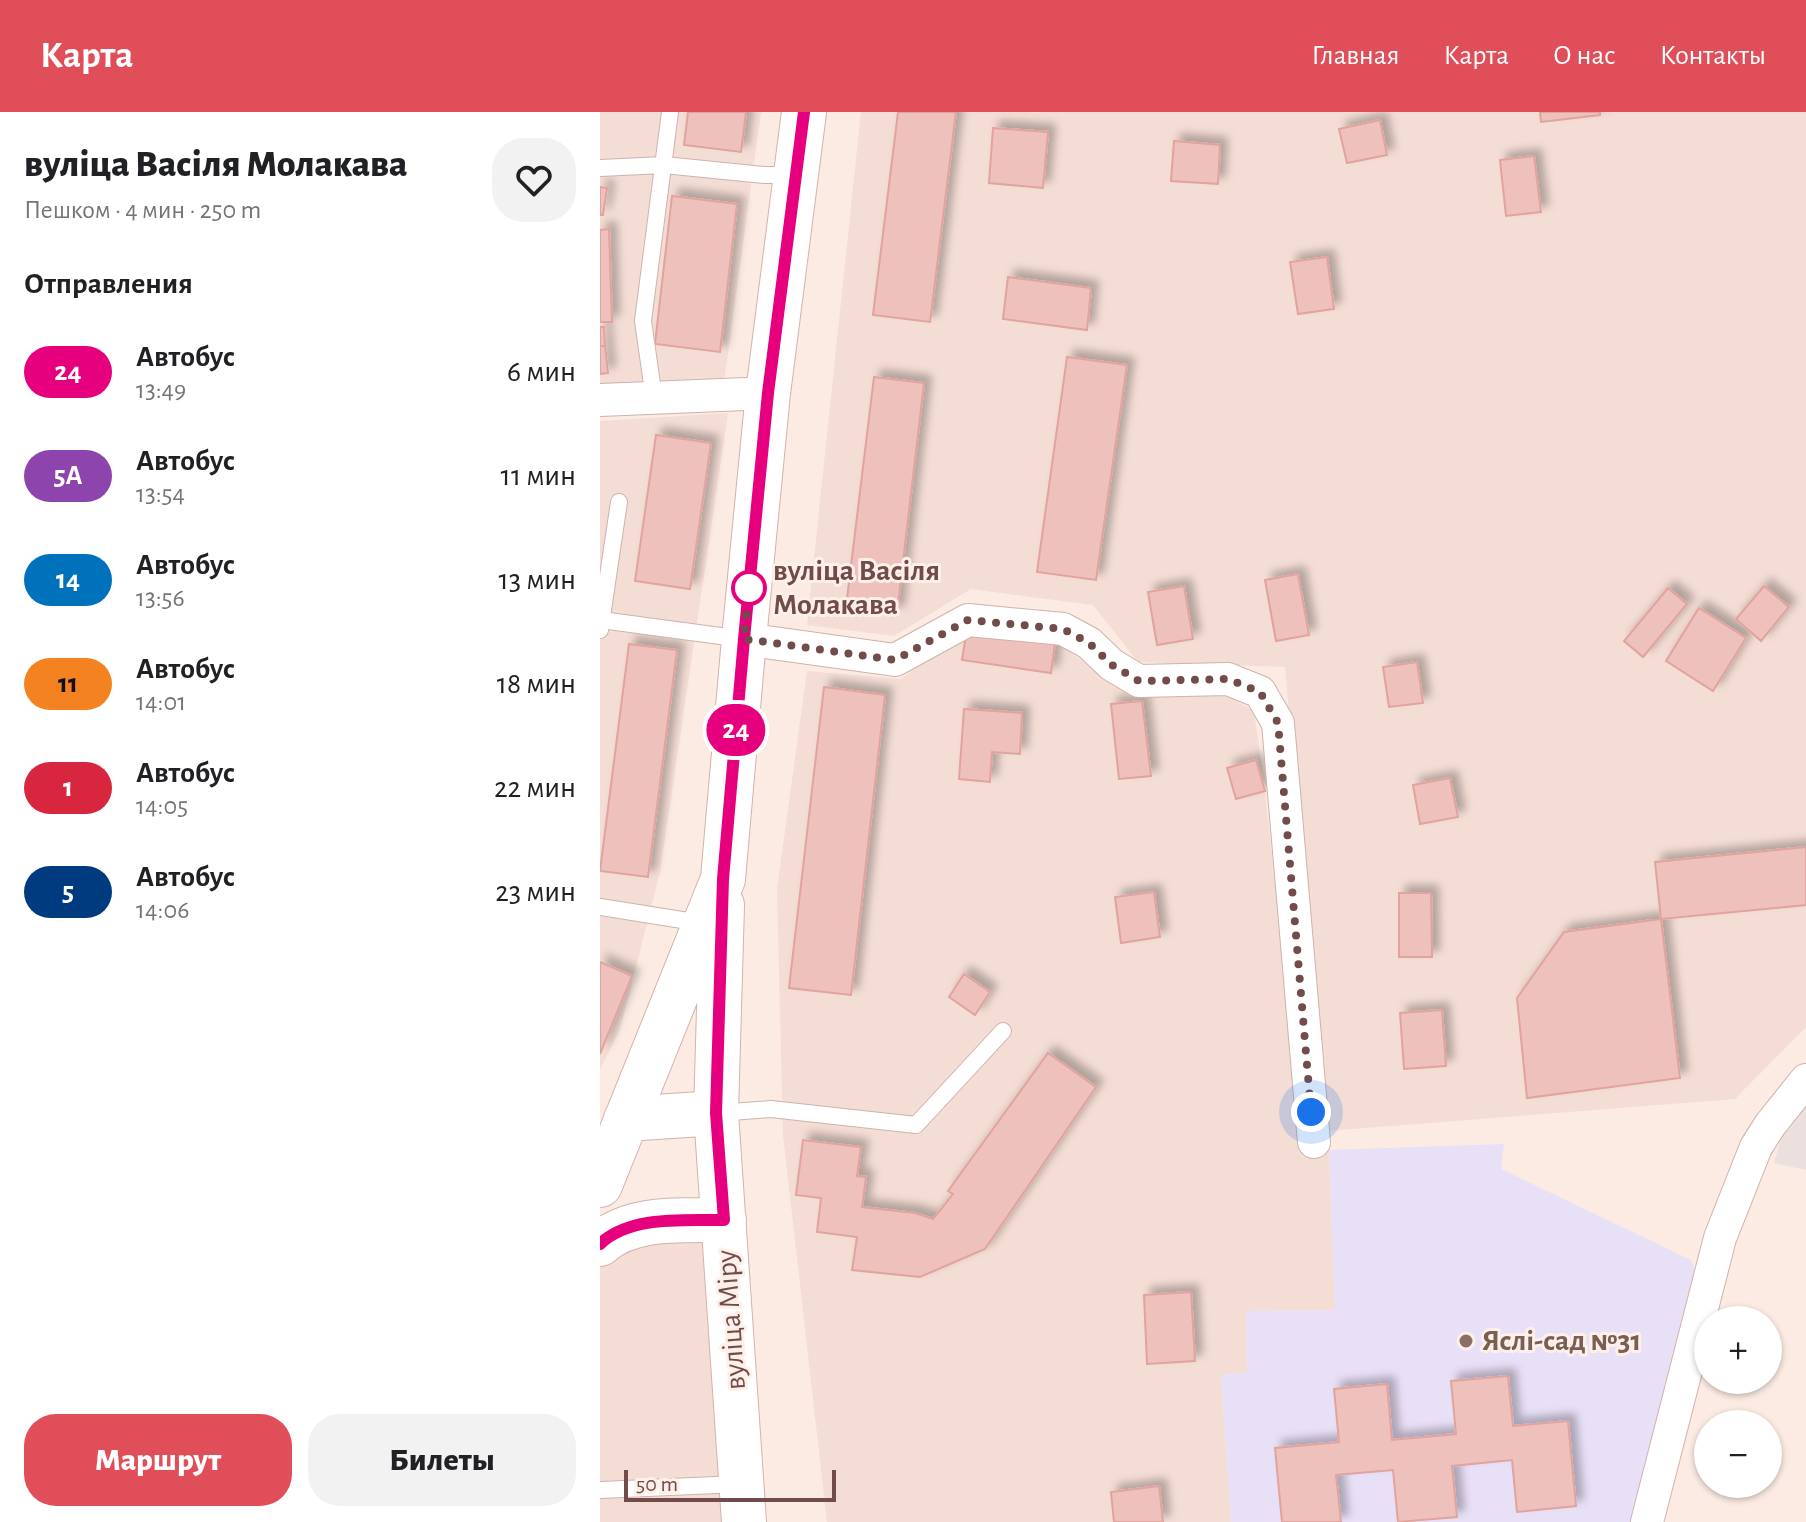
<!DOCTYPE html>
<html lang="ru">
<meta charset="utf-8">
<style>
:root{--surface:#fff;--page:#f2f2f2;--text:#202124;--muted:#757577;--accent:#e04e59}
body{margin:0;font-family:"Alegreya Sans",sans-serif;background:var(--page);color:var(--text);height:100vh;display:flex;flex-direction:column;font-size:30px;white-space:nowrap}
*{box-sizing:border-box;margin:0}
p{font-size:26px;color:var(--muted)}
.icon{flex:none;width:44px;height:44px;fill:none;stroke:currentColor;stroke-width:2;stroke-linecap:round;stroke-linejoin:round}
.map{position:relative;flex:1;overflow:hidden}
.sheet{display:flex;flex-direction:column;background:var(--surface);width:600px}
.sheet>*{flex:none}
.badge{padding:0 16px;border-radius:26px;font-size:28px;line-height:52px}
.tools{position:absolute;left:1094px;top:1194px;display:grid;gap:16px}
.tools a{display:grid;place-items:center;width:88px;height:88px;border-radius:50%;background:var(--surface);box-shadow:0 2px 6px #0004;font-size:40px}
.scale{position:absolute;left:24px;bottom:20px;width:212px;box-sizing:border-box;padding-left:8px;border:4px solid #724c4a;border-top:0;font-size:22px;line-height:28px;white-space:nowrap;color:#724c4a;-webkit-text-stroke:6px #feefe9;paint-order:stroke}
.you{position:absolute;width:40px;height:40px;margin:-20px;border:6px solid #fff;border-radius:50%;background:#1a73e8;box-shadow:0 0 0 12px #1a73e833}
.map>.badge{position:absolute;translate:-50% -50%;box-shadow:0 0 0 4px #fff}
h2{padding:0 24px;font-size:30px;line-height:72px}
.round{display:grid;place-items:center;flex:none;width:84px;height:84px;border-radius:32px;background:var(--page)}
.head{display:flex;align-items:center;justify-content:space-between;height:136px;padding:0 24px}
h1{font-size:38px;font-weight:800;line-height:60px}
.button{display:flex;gap:16px;margin-top:auto;padding:16px 24px}
.button a{flex:1;height:92px;border-radius:32px;background:var(--accent);color:#fff;font-size:32px;font-weight:800;line-height:92px;text-align:center}
.button a+a{background:var(--page);color:var(--text)}
ul{padding:0;list-style:none}
li{display:flex;align-items:center;gap:24px;height:104px;padding:0 24px}
li div{flex:1}
li b{display:block;font-size:30px}
li em{font-style:normal}
li .badge{min-width:88px;font-weight:700;text-align:center}
header{display:flex;align-items:center;gap:48px;box-sizing:border-box;height:112px;padding:0 40px;background:var(--accent);color:#fff}
header strong{font-size:38px}
nav{display:flex;gap:44px;margin-inline-start:auto;font-size:28px}
main{display:flex;flex:1;min-height:0}
.map>svg:first-child{display:block}
</style>
<header>
<strong>Карта</strong>
<nav><a>Главная</a><a>Карта</a><a>О нас</a><a>Контакты</a></nav>
</header>
<main>
<section class="sheet">
<div class="head"><div><h1>вуліца Васіля Молакава</h1><p>Пешком · 4 мин · 250 m</p></div><a class="round"><svg class="icon" aria-label="heart" viewBox="0 0 24 24"><path d="M12 20l-8-8c-3-5 5-10 8-4 3-6 11-1 8 4z"/></svg></a></div>
<h2>Отправления</h2>
<ul>
<li><span class="badge" style="background:#e6007e;color:#fff">24</span><div><b>Автобус</b><p>13:49</p></div><em>6 мин</em></li>
<li><span class="badge" style="background:#8e44ad;color:#fff">5А</span><div><b>Автобус</b><p>13:54</p></div><em>11 мин</em></li>
<li><span class="badge" style="background:#0072bc;color:#fff">14</span><div><b>Автобус</b><p>13:56</p></div><em>13 мин</em></li>
<li><span class="badge" style="background:#f58220;color:#111">11</span><div><b>Автобус</b><p>14:01</p></div><em>18 мин</em></li>
<li><span class="badge" style="background:#d7263d;color:#fff">1</span><div><b>Автобус</b><p>14:05</p></div><em>22 мин</em></li>
<li><span class="badge" style="background:#003b80;color:#fff">5</span><div><b>Автобус</b><p>14:06</p></div><em>23 мин</em></li>
</ul>
<div class="button"><a>Маршрут</a><a>Билеты</a></div>
</section>
<div class="map">
<svg width="1206" height="1410" viewBox="0 0 1206 1410">
<defs>
<filter id="shadow"><feDropShadow dx="7" dy="-7" stdDeviation="4" flood-color="#0004"/></filter>
</defs>
<rect width="100%" height="100%" fill="#fbebe3"/>
<path fill="#f4ddd5" d="M0,0H161L124,270L0,272Z
M261,0H1206V915L1135,987L727,1019L685,555L538,550L493,493L371,477L294,524L207,513Z
M128,301L60,760L20,918L0,957V309Z
M367,517L455,530L532,582H623L654,599L665,679L705,1040L729,1038L735,1198L646,1199L647,1261L621,1263L631,1410H227L183,1023L177,777L207,559L301,567Z
M124,1108L144,1410H0V1132Z"/>
<path fill="#ebe0de" d="M1206,991V1058L1174,1051L1183,1019Z"/>
<path fill="#e8e0f7" d="M904,1032L901,1057L1091,1148L1098,1167L1036,1410H631L621,1263L647,1260L646,1199L735,1198L729,1038Z"/>
<path fill="#efc1bc" stroke="#e1a39d" stroke-width="2" filter="url(#shadow)" d="M88,0H146L141,40L84,33Z
M298,0H356L330,210L273,203Z
M940,0H1000V3L941,10Z
M780,8L787,43L747,51L739,17Z
M393,16L448,20L443,76L389,71Z
M574,29L620,33L618,72L571,69Z
M934,44L941,100L906,104L900,48Z
M0,75L7,76L3,103H0Z
M72,84L137,92L120,240L55,232Z
M9,117L12,210H0V118Z
M727,145L734,197L698,202L690,150Z
M408,165L491,176L487,218L403,207Z
M0,215H4L5,234H0Z
M0,234H5L8,261L0,262Z
M467,245L527,253L496,468L437,460Z
M274,265L324,271L297,501L246,495Z
M56,323L111,331L90,477L35,469Z
M698,462L709,523L676,529L665,468Z
M584,474L593,527L557,533L548,480Z
M1164,474L1189,495L1161,529L1136,507Z
M1068,476L1087,492L1043,545L1024,529Z
M1099,496L1146,526L1113,579L1066,549Z
M367,517L455,530L451,561L362,548Z
M29,532L77,538L48,765L0,759Z
M817,550L823,591L789,595L783,555Z
M224,575L285,583L251,883L189,876Z
M542,589L551,664L519,667L511,592Z
M364,597L422,601L420,642L392,640L390,670L359,667Z
M656,648L665,679L636,687L627,656Z
M850,666L858,705L820,712L813,673Z
M1206,735V793L1061,807L1055,750Z
M554,780L560,825L521,831L515,785Z
M799,781H831L832,845H799Z
M1061,807L1080,966L927,986L917,886L964,820Z
M0,850L32,864L0,942Z
M364,862L390,880L375,903L349,885Z
M842,898L846,954L804,957L800,901Z
M448,941L496,975L385,1137L320,1165L252,1158L257,1125L217,1120L221,1086L196,1083L203,1028L261,1035L257,1064L266,1065L262,1095L315,1101L333,1107L353,1082L348,1079Z
M591,1180L595,1249L547,1252L544,1183Z
M908,1264L913,1314L968,1309L976,1394L917,1400L912,1348L852,1354L857,1405L798,1410L793,1358L736,1363L741,1410H682L675,1336L739,1330L734,1277L787,1272L792,1328L856,1322L851,1269Z
M559,1374L563,1410H514L511,1380Z"/>
<g fill="none" stroke-linecap="round" stroke-linejoin="round">
<defs>
<path id="lane" d="M0,56L64,53L164,63H194
M54,286L43,209L70,0
M1,508L143,527
M0,518L19,390
M0,795L101,811
M118,1001L171,997L316,1013L403,919
M0,1378L140,1372"/>
<path id="street" d="M0,288L168,281
M144,527L295,548L368,508L463,517L489,531L512,553L539,569L628,567L660,580L678,611L714,1030
M1047,1410L1120,1126L1156,1035L1170,1013L1206,968"/>
<path id="secondary" d="M122,793L116,1001L144,1410
M26,1007L116,1001
M0,1073L123,767L144,527L168,281L204,0
M0,1132C31,1103 84,1109 124,1108"/>
</defs>
<use href="#lane" stroke="#ceb2ad" stroke-width="18"/>
<use href="#street" stroke="#ceb2ad" stroke-width="34"/>
<use href="#secondary" stroke="#d3b2ad" stroke-width="46"/>
<use href="#lane" stroke="#fff" stroke-width="16"/>
<use href="#street" stroke="#fff" stroke-width="32"/>
<use href="#secondary" stroke="#fff" stroke-width="44"/>
</g>
<g fill="none" stroke-linecap="round" stroke-linejoin="round">
<defs>
<path id="line" d="M0,1132C31,1103 84,1109 124,1108L116,1001L123,767L144,527L168,281L204,0"/>
</defs>
<use href="#line" stroke="#fff" stroke-width="18"/>
<use href="#line" stroke="#e6007e" stroke-width="12"/>
<path stroke="#724c4a" stroke-width="8" stroke-dasharray="0 14.4" d="M149,476L150,468L144,527L295,548L368,508L463,517L489,531L512,553L539,569L628,567L660,580L678,611L711,1000"/>
</g>
<circle fill="#fff" stroke="#e6007e" stroke-width="4" cx="149" cy="476" r="16"/>
<circle fill="#8d6e63" stroke="#feefe9" stroke-width="3" cx="866" cy="1229" r="8"/>
<g text-anchor="middle" dominant-baseline="central" stroke-width="6" stroke-linejoin="round" paint-order="stroke">
<g font-size="30" font-weight="bold" fill="#724c4a" stroke="#feefe9" text-anchor="start">
<text x="173" y="459">вуліца Васіля<tspan x="173" dy="34">Молакава</tspan></text>
</g>
<g font-size="30" fill="#724c4a" stroke="#feefe9">
<text transform="translate(131 1208) rotate(-94)">вуліца Міру</text>
</g>
<g font-size="30" font-weight="bold" fill="#785e54" stroke="#feefe9" text-anchor="start">
<text x="882" y="1229">Яслі-сад №31</text>
</g>
</g>
</svg>
<div class="tools">
<a>+</a>
<a>−</a>
</div>
<div class="scale">50 m</div>
<div class="you" style="left:711px;top:1000px"></div>
<b class="badge" style="left:136px;top:618px;background:#e6007e;color:#fff">24</b>
</div>
</main>
